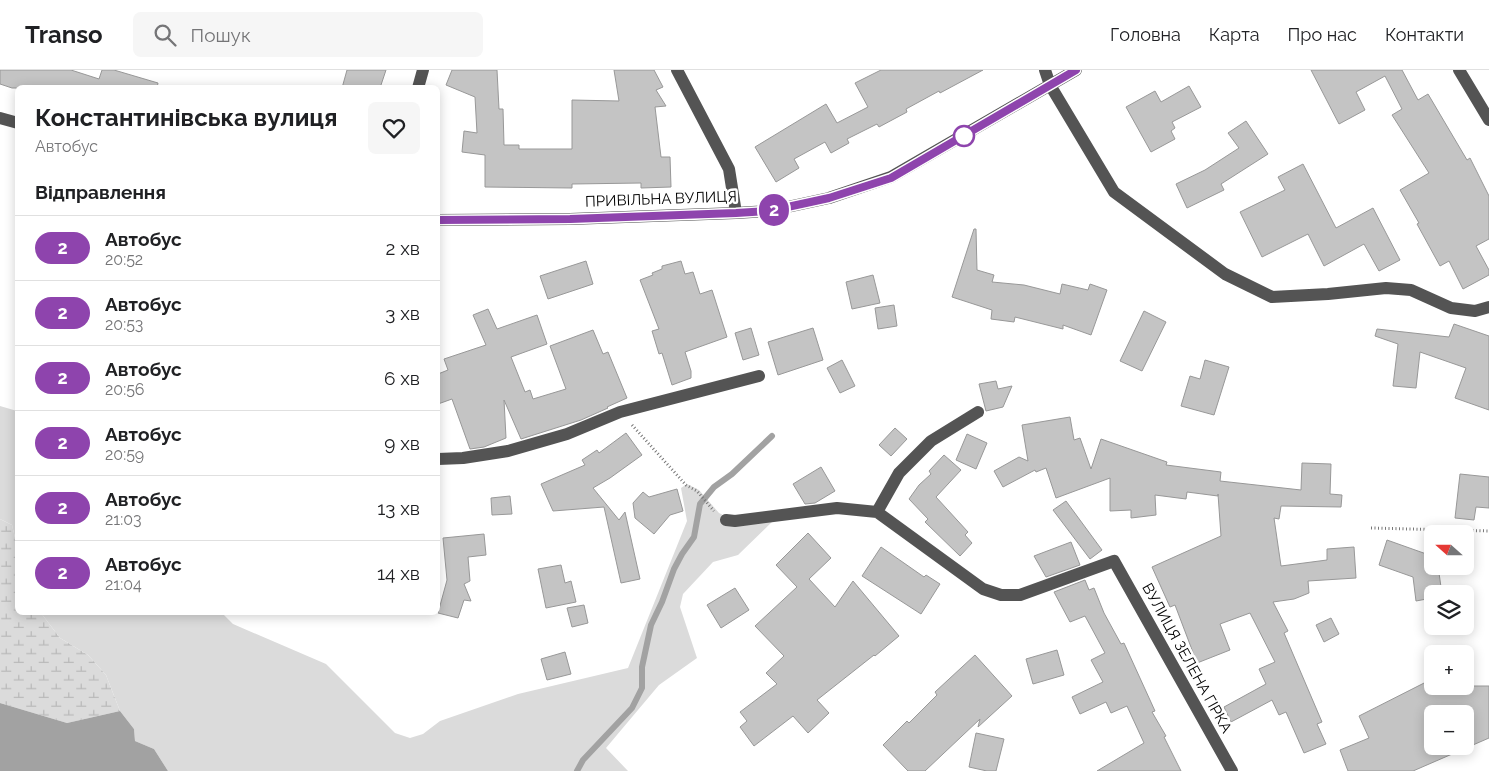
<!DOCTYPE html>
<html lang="uk">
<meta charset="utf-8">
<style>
:root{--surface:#fff;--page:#f6f6f6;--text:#202124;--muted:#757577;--line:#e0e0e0}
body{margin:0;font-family:Raleway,sans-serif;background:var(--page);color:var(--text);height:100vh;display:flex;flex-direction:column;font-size:19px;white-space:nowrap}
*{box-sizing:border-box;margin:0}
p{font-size:16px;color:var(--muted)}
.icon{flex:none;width:28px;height:28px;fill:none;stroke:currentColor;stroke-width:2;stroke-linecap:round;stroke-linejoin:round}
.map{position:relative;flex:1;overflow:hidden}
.panel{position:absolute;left:15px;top:15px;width:425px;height:530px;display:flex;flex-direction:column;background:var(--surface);border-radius:8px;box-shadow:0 2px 12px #0003}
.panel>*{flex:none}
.badge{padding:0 10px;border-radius:16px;font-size:18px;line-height:32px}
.needle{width:32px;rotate:291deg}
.controls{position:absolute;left:1424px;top:455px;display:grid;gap:10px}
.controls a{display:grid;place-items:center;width:50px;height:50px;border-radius:8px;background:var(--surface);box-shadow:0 2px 12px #0003;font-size:25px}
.map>.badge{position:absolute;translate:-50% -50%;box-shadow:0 0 0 2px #fff}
h2{padding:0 20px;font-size:19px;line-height:45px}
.round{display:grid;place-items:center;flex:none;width:52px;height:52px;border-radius:8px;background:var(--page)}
.overview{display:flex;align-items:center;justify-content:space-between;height:85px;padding:0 20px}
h1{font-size:24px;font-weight:700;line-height:38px}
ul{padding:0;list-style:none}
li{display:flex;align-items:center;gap:15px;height:65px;padding:0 20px;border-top:1px solid var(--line)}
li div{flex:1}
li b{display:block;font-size:19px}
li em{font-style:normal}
li .badge{min-width:55px;font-weight:700;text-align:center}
header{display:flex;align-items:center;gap:30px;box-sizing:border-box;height:70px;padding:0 25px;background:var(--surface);border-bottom:1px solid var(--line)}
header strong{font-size:24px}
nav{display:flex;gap:28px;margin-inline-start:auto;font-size:18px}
.search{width:350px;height:45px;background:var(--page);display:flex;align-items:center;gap:12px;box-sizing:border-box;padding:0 18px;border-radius:8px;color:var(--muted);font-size:19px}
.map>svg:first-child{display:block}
</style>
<header>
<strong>Transo</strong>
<div class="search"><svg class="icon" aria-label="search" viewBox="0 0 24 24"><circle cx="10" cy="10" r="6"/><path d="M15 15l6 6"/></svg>Пошук</div>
<nav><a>Головна</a><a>Карта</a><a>Про нас</a><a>Контакти</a></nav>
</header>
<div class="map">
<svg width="1489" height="701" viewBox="0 0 1489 701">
<defs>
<pattern id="wetland-marsh" width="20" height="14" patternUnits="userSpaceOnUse" patternTransform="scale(1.25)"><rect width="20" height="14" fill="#dbdbdb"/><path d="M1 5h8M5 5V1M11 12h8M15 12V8" fill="none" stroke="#bababa"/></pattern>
</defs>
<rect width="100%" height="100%" fill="#fff"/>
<path fill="#dbdbdb" d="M0,336L17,341V476L12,455L0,449Z
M687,414L699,420L719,443L727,447L774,450L738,485L713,492L683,524L680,537L697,588L659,615L606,678L628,701H168L154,679L135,671L134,659L120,641L106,605L88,585L60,568L41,543H222L233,554L326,594L395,663L410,668L423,664L440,651L518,624L628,598L687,451L681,418Z"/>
<path fill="url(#wetland-marsh)" d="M0,449L12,455L17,476L18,542L41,543L60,568L88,585L106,605L120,641L67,653L0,633Z"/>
<path fill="#a2a2a2" d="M0,633L67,653L120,641L134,659L135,671L154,679L168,701H0Z"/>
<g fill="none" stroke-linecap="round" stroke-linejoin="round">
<path stroke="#a2a2a2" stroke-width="6" d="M577,701L583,690L632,638L642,618V597L651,555L662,532L674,499L682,484L694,467L700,434L714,417L732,404L772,366"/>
</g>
<path fill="#c4c4c4" stroke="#989898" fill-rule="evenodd" d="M0,0H71L99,9L102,0H114L158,13L157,18H12L0,14Z
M347,0H386L380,18H342Z
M452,0H497L499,39H503L504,75H519V79H572V30L619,31L614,0H654L663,17L656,20L666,36L655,37L661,87H670L671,117L641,118V113L572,114V118L485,117V85L462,82L464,61L477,63L475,27L446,15Z
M881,0H983L940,23L939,21L906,39L907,42L879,57L877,54L847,69L849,73L831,83L825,72L794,89L799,98L776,112L755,77L826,34L837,53L868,37L855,13Z
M1311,0H1402L1418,30L1428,24L1467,90L1470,88L1489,126V169L1476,176L1489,200V205L1463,219L1449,191L1440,196L1417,154L1419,153L1400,120L1429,103L1392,45L1402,39L1385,6L1356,22L1365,40L1339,54Z
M1189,16L1201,37L1172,52L1175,58L1171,61L1175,69L1151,82L1126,37L1155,21L1161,32Z
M1246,51L1268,84L1221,114L1224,120L1187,138L1176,114L1205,100L1239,78L1228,63Z
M1303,94L1336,158L1373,138L1400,190L1379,201L1364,174L1324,196L1308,164L1262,187L1240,142L1285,120L1278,107Z
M974,159H976L977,200L994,205L992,212L1024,215L1060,224L1062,214L1088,220L1090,214L1107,220L1091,265L1063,255V259L1015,247L1014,252L991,249L992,240L952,227Z
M586,191L593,214L548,229L540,206Z
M681,191L685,204L693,202L700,224L712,220L727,267L685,282L691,301V308L672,315L662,283L659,284L652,261L659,259L640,210L653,205L652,203L662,199V196Z
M873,205L880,233L852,239L846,212Z
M894,235L897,256L878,259L875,238Z
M488,239L497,259L537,245L547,274L511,287L525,322L530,320L533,329L566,319L550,276L593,260L603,284L608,282L627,328L607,337L608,338L581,350L521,369L504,330L506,368L484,377L470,379L452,329L438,334V304L448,300L444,289L486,275L473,245Z
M1144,241L1166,252L1142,301L1120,291Z
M1454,254L1489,266V340L1455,328L1466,298L1420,282L1416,318L1393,316L1398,274L1375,266L1377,259L1449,267Z
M751,258L759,285L743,290L735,263Z
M813,258L823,290L778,305L768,272Z
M842,290L855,316L840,323L827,298Z
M1205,290L1229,297L1214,345L1181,336L1190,306L1200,309Z
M996,311L998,319L1012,316L1003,337L986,341L979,314Z
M1070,347L1074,370L1080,368L1091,399L1101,369L1167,392L1166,395L1221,402L1220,411L1301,420L1302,393L1331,394L1330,424L1342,425L1341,437L1281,436L1279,449L1274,448L1281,496L1327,490V479L1354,477L1356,508L1308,511L1309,523L1294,529L1273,532L1288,561L1284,563L1322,652L1317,654L1326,674L1304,683L1286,642L1279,645L1272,630L1231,652L1224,637L1266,614L1259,599L1275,592L1250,543L1220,554L1230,580L1197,593L1175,535L1170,537L1152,497L1221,466L1218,424V426L1187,422L1186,429L1155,425L1156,445L1131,448V440L1110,441V408L1056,428L1046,398L1036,402L1035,400L1003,417L994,401L1019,387L1028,391L1022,355Z
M895,358L907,369L891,386L879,375Z
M626,363L642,385L610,408L593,418L619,450L625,442L640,509L621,513L604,437L553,441L541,414L585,395L582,390L597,380L599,383Z
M967,364L987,373L976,399L956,390Z
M944,385L961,400L936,427L968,462L965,465L972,473L960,486L925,452L928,449L909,429L919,415L931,404L929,401Z
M821,397L835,421L815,433L805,434L793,414Z
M1460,404L1489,407V438L1476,437L1474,450L1455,448Z
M677,419L683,441L670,445L654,464L635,448L633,433L643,422L649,427Z
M510,426L512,444L492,445L491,428Z
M1066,431L1102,480L1090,489L1053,440Z
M808,463L831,488L809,509L835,537L853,511L899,566L875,586L874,585L817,630L829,643L808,663L793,646L754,676L740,657L747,651L740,642L777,614L766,603L784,586L755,556L797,517L776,495Z
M484,464L486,485L468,487L470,511L464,514L471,531L464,530L458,548L438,543L447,510L443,468Z
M1387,470L1432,486V496H1438L1442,524H1432V528L1416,531L1413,507L1379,495Z
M1071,472L1080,495L1046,507L1034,486Z
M881,477L924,507L926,505L940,514L921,544L862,506Z
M561,495L565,513L571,511L576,532L546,538L538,499Z
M1085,510L1089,520L1094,518L1104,543L1121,574L1124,573L1155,641L1152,642L1166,666L1164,667L1181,701H1097L1144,673L1127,636L1111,643L1106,632L1080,644L1072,627L1103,612L1091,590L1105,583L1085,546L1070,552L1054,522Z
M735,518L749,540L721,558L707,535Z
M584,535L588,553L572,557L567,538Z
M1331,548L1339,564L1324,572L1316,555Z
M1057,580L1064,605L1033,614L1026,589Z
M565,582L571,604L547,610L541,589Z
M975,585L1012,626L978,657L980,649L925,701H908L883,675L907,651L909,653L937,625L935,622Z
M1432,609V616H1489V668L1413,701H1348L1340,680L1369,668L1359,646ZM1432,644H1465V676H1432Z
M976,663L1004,669L996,701H987L969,697Z"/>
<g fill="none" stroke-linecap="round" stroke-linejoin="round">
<path stroke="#767676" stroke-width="3" stroke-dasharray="1 2.5" stroke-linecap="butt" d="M632,355L686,415L697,421L714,441
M1371,458L1489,461"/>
<path stroke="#545454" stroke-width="12" d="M677,0L729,99L736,143
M1045,0L1050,15L1114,122L1225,204L1272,227L1328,224L1386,218L1411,220L1451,238L1475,241L1489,237
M1459,0L1489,50
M418,18L423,0
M0,48L18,53
M438,150L570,149L736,143L769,141L829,128L891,107L1076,0
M978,342L931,371L899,403L877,442L983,519L1001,525H1020L1114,491L1232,701
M438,389L463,388L508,381L567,364L620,342L759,306
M726,450L735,451L837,438L877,442"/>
</g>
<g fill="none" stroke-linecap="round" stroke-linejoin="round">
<defs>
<path id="line" d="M438,150L570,149L736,143L769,141L829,128L891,108L1076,0"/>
</defs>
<use href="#line" stroke="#fff" stroke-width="11"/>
<use href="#line" stroke="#8e44ad" stroke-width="8"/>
</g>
<circle fill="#fff" stroke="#8e44ad" stroke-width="2.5" cx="964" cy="66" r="10"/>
<g text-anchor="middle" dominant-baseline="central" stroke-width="5" stroke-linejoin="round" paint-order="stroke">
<g font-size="15" fill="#000" stroke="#fff">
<text transform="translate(661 129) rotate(-2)">ПРИВІЛЬНА ВУЛИЦЯ</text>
<text transform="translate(1187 588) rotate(61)">ВУЛИЦЯ ЗЕЛЕНА ГІРКА</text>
</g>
</g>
</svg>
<div class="controls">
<a><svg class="needle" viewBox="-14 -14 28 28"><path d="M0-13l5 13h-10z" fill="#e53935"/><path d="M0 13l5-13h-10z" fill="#757577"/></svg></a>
<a><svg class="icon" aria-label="layers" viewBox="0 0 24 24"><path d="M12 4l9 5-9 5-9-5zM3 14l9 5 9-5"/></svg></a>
<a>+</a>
<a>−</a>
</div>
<b class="badge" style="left:774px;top:140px;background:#8e44ad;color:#fff">2</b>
<section class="panel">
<div class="overview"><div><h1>Константинівська вулиця</h1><p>Автобус</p></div><a class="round"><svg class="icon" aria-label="heart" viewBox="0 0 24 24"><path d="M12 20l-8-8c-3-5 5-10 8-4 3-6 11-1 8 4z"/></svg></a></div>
<h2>Відправлення</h2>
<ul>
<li><span class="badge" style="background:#8e44ad;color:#fff">2</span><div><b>Автобус</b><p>20:52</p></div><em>2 хв</em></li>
<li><span class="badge" style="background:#8e44ad;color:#fff">2</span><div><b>Автобус</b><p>20:53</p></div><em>3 хв</em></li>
<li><span class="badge" style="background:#8e44ad;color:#fff">2</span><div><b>Автобус</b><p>20:56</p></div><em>6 хв</em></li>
<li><span class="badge" style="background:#8e44ad;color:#fff">2</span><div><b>Автобус</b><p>20:59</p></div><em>9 хв</em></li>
<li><span class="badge" style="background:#8e44ad;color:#fff">2</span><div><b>Автобус</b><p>21:03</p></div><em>13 хв</em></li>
<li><span class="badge" style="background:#8e44ad;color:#fff">2</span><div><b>Автобус</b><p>21:04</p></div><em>14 хв</em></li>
</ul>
</section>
</div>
